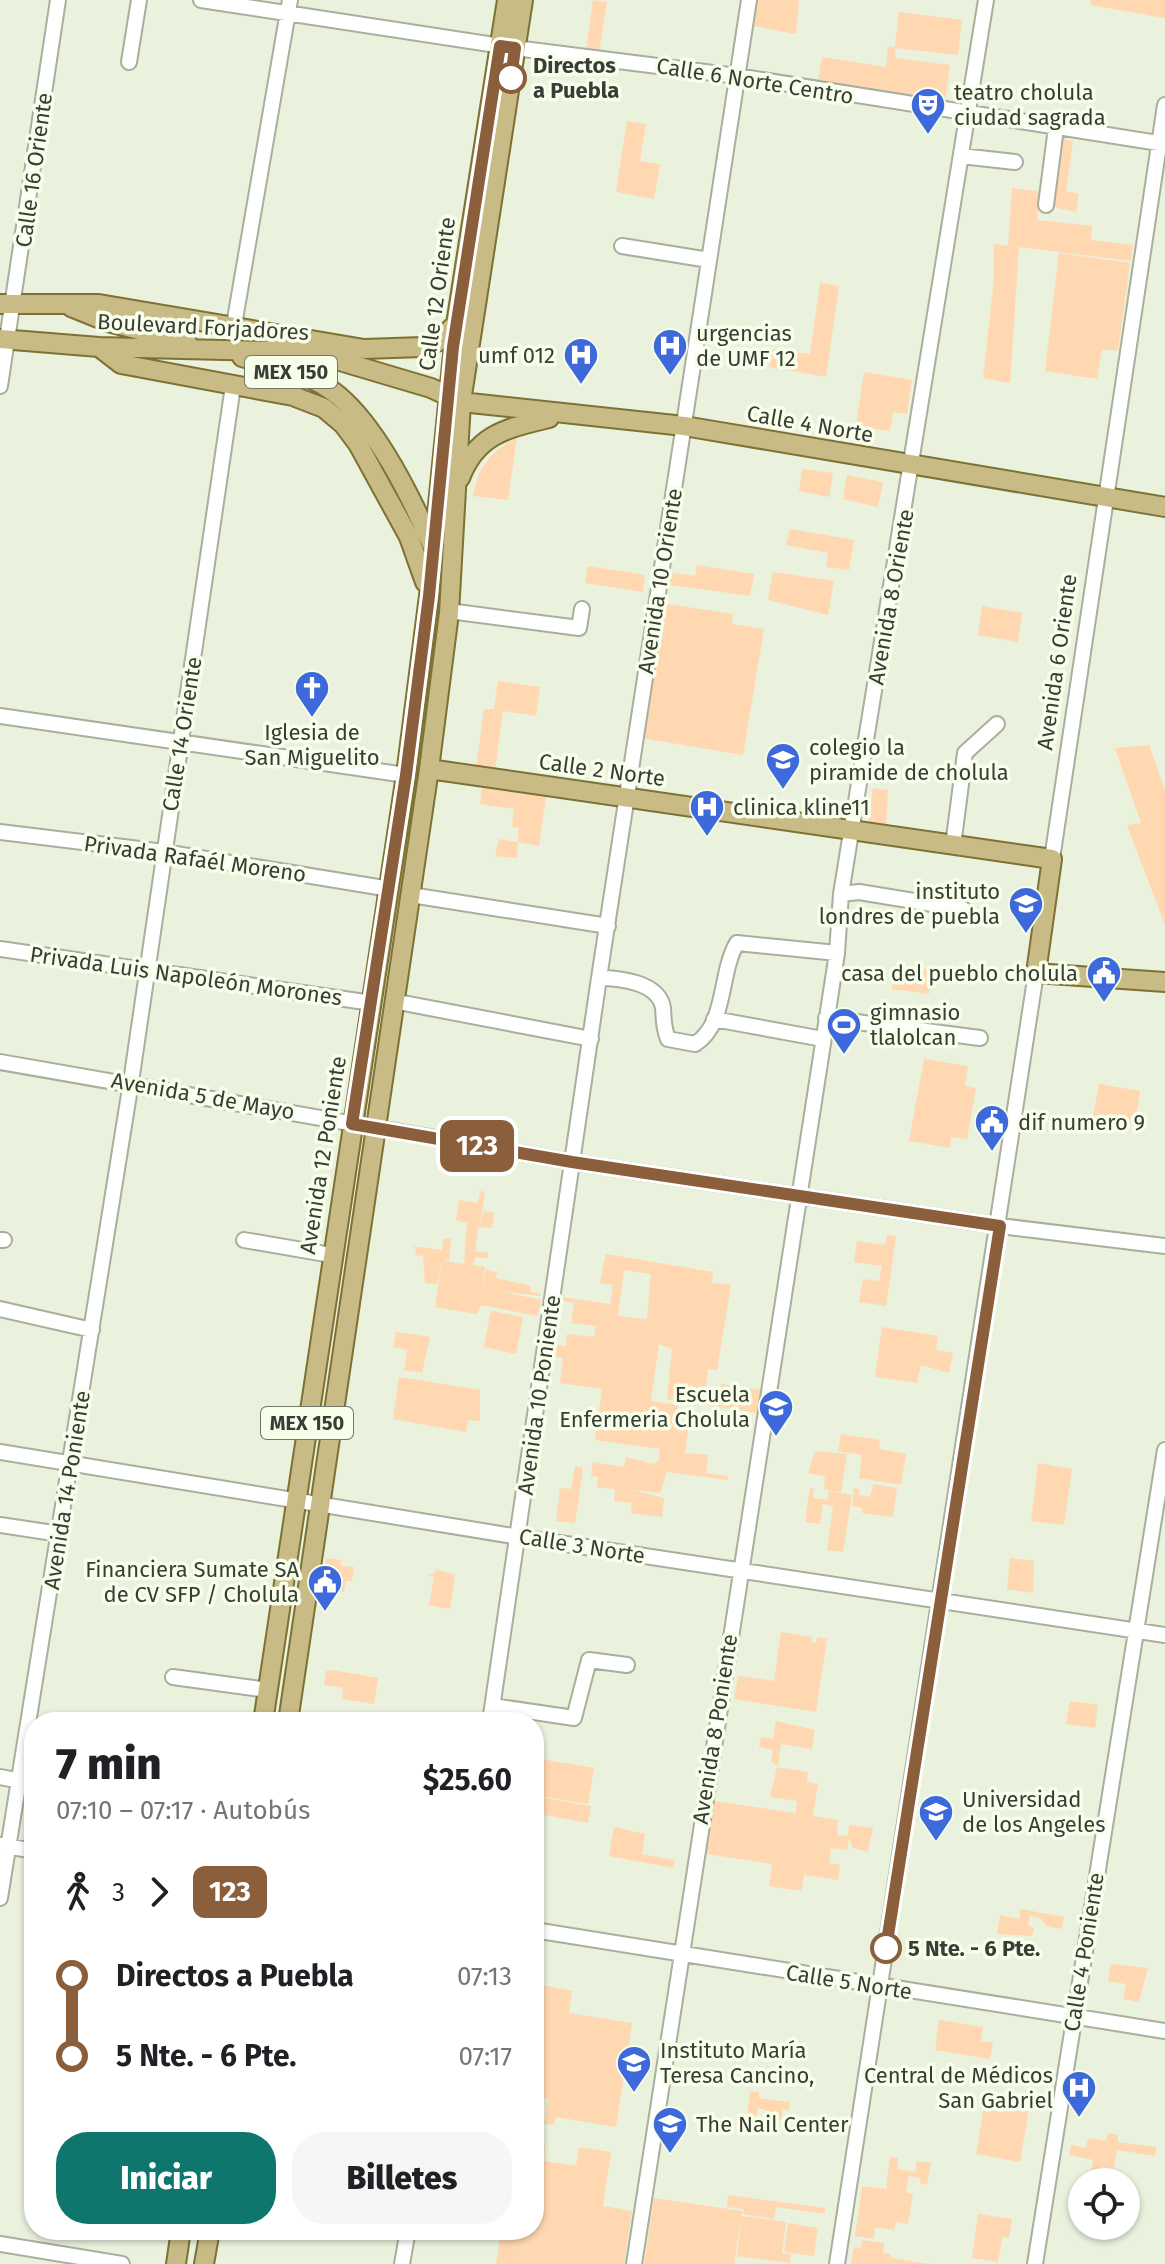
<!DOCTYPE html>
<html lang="es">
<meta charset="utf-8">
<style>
:root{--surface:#fff;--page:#f6f6f6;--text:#202124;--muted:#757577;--accent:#0f766e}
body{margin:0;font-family:"Fira Sans",sans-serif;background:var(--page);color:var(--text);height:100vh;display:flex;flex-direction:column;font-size:30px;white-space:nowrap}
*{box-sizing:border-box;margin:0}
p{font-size:26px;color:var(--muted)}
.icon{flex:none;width:44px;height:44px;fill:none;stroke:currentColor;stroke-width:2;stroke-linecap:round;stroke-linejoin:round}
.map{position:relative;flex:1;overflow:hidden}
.details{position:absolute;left:24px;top:1712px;width:520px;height:528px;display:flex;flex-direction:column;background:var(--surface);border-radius:32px;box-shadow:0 2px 6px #0004}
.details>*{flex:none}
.badge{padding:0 16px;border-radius:12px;font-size:28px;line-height:52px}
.buttons{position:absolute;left:1068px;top:2168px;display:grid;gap:16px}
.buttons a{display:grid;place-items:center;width:72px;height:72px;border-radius:50%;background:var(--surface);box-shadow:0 2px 6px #0004;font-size:40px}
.map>.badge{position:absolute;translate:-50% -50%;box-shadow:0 0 0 4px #fff}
.legs{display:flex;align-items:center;gap:12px;height:88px;padding:0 32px;font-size:26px}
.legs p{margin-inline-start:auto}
.summary{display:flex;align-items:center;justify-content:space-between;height:136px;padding:0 32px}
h1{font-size:44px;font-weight:800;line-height:60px}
.primary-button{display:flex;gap:16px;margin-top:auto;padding:16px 32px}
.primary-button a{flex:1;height:92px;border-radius:32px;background:var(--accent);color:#fff;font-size:32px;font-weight:800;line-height:92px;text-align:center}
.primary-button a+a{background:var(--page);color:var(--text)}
ul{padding:0 32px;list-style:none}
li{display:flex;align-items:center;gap:28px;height:80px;font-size:30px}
li i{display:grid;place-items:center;width:12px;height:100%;margin:0 10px;background:currentColor}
li i::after{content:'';width:20px;height:20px;margin:-10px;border:6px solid;border-radius:50%;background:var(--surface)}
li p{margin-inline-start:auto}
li:first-child i{background:linear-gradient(#0000 50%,currentColor 0)}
li:last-child i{background:linear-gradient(currentColor 50%,#0000 0)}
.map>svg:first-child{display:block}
</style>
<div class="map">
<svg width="1165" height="2264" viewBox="0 0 1165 2264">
<rect width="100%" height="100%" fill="#eaf1dd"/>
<path fill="#ffd8b1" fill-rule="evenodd" d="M593,0L607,2L599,52L586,50Z
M757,0H799L796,34L753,26Z
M1091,0H1165V18L1090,5Z
M899,12L962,20L958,55L895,48L896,58L950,65L945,102L818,82L822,57L886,67L888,46L895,47Z
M627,121L646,124L640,161L660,164L654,199L616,192Z
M1063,139L1073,141L1066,191L1079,194L1076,212L1054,207Z
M1012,188L1040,192L1037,220L1092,226L1091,240L1133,245L1131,261L1019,247L1010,383L983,378L994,279V244L1008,246Z
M1059,253L1130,263L1118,351L1102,349L1097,379L1045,371Z
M820,283L839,286L826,377L769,367L772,349L810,354Z
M864,372L912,380L907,414L893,412L890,431L856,426Z
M517,438L508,500L473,496C478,467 491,451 517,438Z
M802,469L833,473L829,497L799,491Z
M847,475L883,482L878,507L843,499Z
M790,529L854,540L849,570L826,567L828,553L786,545Z
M697,565L754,574L750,596L664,584L668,572L695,576Z
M588,566L645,575L643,592L585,583Z
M773,572L834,581L828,615L768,600Z
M661,603L733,614L732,624L764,629L743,755L642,738Z
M982,606L1022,613L1018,642L978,635Z
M498,681L540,687L536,716L503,711L495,771L476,768L484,709H494Z
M1149,745L1165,790V925L1127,825L1141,823L1115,748Z
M482,786L546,796L539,846L518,842L517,858L495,856L499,839L517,842L519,828L512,827L514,809L480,804Z
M873,788L888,790L886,826L868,823Z
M895,965L932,970L929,994L892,989Z
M924,1059L968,1066L965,1086L976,1088L967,1139L951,1137L950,1148L909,1141Z
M1099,1084L1140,1091L1135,1124L1093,1118Z
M480,1191L485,1192L480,1226L484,1211L494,1213L492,1228L478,1227L475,1251L488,1253V1258L475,1257L473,1265L485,1267L482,1289L486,1270L497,1272L496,1278L531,1286V1292L540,1293V1296L500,1291L541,1300L538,1316L481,1305L477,1314L435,1307L442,1260L437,1284L425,1283L423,1256L415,1255L416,1248L411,1246L442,1250L444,1238L451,1239L449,1260L443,1261L464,1264L467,1223L456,1220L459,1200L478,1203Z
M887,1235L896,1236L886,1306L859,1302L863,1279L879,1281L882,1266L854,1262L857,1241L885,1245Z
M606,1254L713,1272L712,1283L731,1285L717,1370L708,1369L705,1392L720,1394L721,1384L760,1390L757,1413L667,1399L672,1349L659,1344L651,1401L678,1405L676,1422L689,1424L685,1453L708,1455L706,1473L728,1476L727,1480L667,1472L660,1493L633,1490L664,1498L662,1517L631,1513L632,1503L614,1501L615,1489L597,1487L598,1477L591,1476L593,1462L624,1467L626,1457L654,1464L659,1460L660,1449L595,1440L602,1389L560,1383L563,1358L550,1356L552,1344L566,1346L567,1334L594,1337L596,1326L571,1323L574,1303L563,1301V1297L610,1304L613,1285L600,1283ZM624,1270L651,1274L647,1319L618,1316Z
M491,1311L523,1317L516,1354L484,1347Z
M882,1327L938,1336L936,1350L953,1353L949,1373L921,1365L917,1383L875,1377Z
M396,1332L430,1337L422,1373L404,1370L407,1350L393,1347Z
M399,1377L480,1390V1421L468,1420L466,1432L393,1419Z
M841,1434L880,1440L879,1449L906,1454L901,1485L859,1478L862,1455L838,1451Z
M815,1451L847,1454L841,1492L824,1489L825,1476L808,1473Z
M1038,1463L1072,1469L1064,1525L1031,1521Z
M575,1466L583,1468L575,1523L556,1521L560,1488L571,1489Z
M873,1484L897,1488L893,1517L862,1513V1508L852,1506L854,1488L859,1489V1495L870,1497Z
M810,1488L814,1489L813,1498L827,1500L829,1491L852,1495L843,1552L827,1550L833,1506L823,1504L820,1524L805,1522Z
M326,1558L341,1560V1566L354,1567L352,1581H346L344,1592L323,1589Z
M1010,1558L1034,1561L1033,1593L1007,1589Z
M436,1569L455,1575L450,1609L429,1605L434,1577L426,1575L435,1573Z
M781,1632L812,1637L811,1642L816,1643L817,1637L827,1639L816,1712L734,1699L738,1676L774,1681Z
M331,1670L378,1678L374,1704L342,1699L343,1688L324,1685L326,1671Z
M1070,1701L1098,1705L1095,1728L1066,1724Z
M776,1721L815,1730L812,1749L781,1744L778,1766L771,1762L773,1750L759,1747L761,1737L773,1739Z
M534,1758L594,1768L588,1804L534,1795Z
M777,1767L808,1772L807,1782L818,1784L813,1816L838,1820L837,1835L848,1836L849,1825L873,1828L868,1852L853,1848L849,1838L847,1850L831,1848L829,1863L840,1865L838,1880L804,1875L801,1891L769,1886L772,1864L706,1854L714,1801L796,1813L797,1801L770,1797Z
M534,1796L591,1806L588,1823L534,1813Z
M614,1827L645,1834L642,1854L675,1860L673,1868L609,1856Z
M1021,1909L1064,1917L1062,1929L1046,1926L1040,1918L1030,1916L1028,1926L1034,1928L1032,1936L997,1934L1000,1915L1019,1919Z
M1111,1964L1148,1968L1139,2002L1123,1999L1126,1984L1108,1981Z
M543,1985L572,1991L569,2013L632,2023L616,2127L556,2117L554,2125L544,2124L548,2099L534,2097V1987L542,1988Z
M939,2020L983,2027L981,2041L993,2043L990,2059L935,2050Z
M750,2091L759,2092V2098L790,2102L789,2110L783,2109L781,2120L765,2118L766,2110L758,2108L756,2117L747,2116Z
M986,2095L1030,2102L1020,2162L976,2154Z
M1108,2133L1118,2135V2142L1156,2147L1155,2156L1117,2150L1114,2168L1101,2166L1099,2182H1090L1093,2160L1069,2155L1071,2145L1086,2148L1088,2138L1106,2141Z
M534,2141L545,2144L544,2161L576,2166L579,2147L611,2152L603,2206L632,2211L624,2264H496L501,2230H534Z
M890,2157L898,2158L897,2169L915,2172L917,2161L931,2163L927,2185L920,2183L921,2178L909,2176L906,2192L913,2194L908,2224L896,2222L894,2230L875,2227L874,2239L855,2236L862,2186L886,2189Z
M728,2195L825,2208V2214L776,2207L774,2219L743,2214L744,2209L727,2207Z
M654,2198L742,2211L741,2216L786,2222L782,2253L791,2254L790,2263L737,2256L741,2217L734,2264H644Z
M978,2214L1012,2219L1009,2238L1002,2237L998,2262L972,2258Z
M788,2223L818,2228L814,2256L784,2252Z
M862,2240L884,2243L883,2252L891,2254V2258L929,2264H851L854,2247L861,2248Z"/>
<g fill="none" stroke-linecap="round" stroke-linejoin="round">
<defs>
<path id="minor" d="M201,0L515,48L737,76L1165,144
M129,62L139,0
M961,156L1015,162
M1046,205L1056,128
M622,246L709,260
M234,325L290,0
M0,386L58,0
M449,611L579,628L582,609
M0,716L406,775
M0,832L164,852L390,889
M953,846L965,753L997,724
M1052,859L1165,105
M841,894L859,892L963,909
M411,895L608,926
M0,949L372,1003
M599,978C619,978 659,982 663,1008C664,1020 663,1027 668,1039L695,1044C727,1024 719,973 737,943L837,953
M393,1001L591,1039
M826,1018L980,1038
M714,1019L823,1039
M0,1062L572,1162L1000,1226L1165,1246
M0,1240H4
M244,1240L331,1255
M0,1309L92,1330
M0,1452L513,1536L1165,1635
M0,1525L60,1534
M173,1677L268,1690
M493,1706L574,1718L589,1660L627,1665
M490,1722L599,978L749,0
M0,1777L21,1781
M0,1845L34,1851
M0,1898L131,1082L233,386
M534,1930L1165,2031
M0,2244L122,2264
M402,2264L408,2230
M634,2264L837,953L841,894L986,0
M837,2264L1036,973
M1035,2264L1165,1450"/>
<path id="major" d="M0,304H99L364,349L423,347L437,342L456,324
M71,307L108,322L187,342
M0,339L99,347L270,351L330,358L431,388L461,402L684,426L1165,507
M99,347L121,364L293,396L324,408L343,424L358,444L409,537L425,582
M242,357C269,365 299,371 323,385C370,411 411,497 432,545
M460,478C477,433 509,428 549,418
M429,769L1052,859L1036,973L1165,982
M263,1722L406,775L429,596L456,324L507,0
M288,1722L429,769L449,613L461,402L523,0
M176,2264L181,2230
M204,2264L210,2230"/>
</defs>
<use href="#minor" stroke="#a8af9c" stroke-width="18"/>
<use href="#major" stroke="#7e7134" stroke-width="22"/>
<use href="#minor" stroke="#fff" stroke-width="14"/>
<use href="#major" stroke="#c8bb85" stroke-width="18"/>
</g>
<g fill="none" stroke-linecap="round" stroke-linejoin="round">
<defs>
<path id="line-1" d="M511,78L515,48L500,46L453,347L429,596L406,775L352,1124L572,1162L1000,1226L886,1948"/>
</defs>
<use href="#line-1" stroke="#fff" stroke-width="18"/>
<use href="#line-1" stroke="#8b5e3c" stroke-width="12"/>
</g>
<defs>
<symbol id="theatre-pin" viewBox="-11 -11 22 30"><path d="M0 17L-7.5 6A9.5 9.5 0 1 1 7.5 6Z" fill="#3e69da" stroke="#f7feea"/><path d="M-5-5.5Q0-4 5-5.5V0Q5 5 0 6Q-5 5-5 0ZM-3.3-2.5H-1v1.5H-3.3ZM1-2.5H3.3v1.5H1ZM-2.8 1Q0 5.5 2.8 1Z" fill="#fff"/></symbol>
<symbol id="hospital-pin" viewBox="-11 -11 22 30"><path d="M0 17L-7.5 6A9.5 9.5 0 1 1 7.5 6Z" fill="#3e69da" stroke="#f7feea"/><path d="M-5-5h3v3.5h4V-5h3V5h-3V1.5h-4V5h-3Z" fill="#fff"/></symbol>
<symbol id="church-pin" viewBox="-11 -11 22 30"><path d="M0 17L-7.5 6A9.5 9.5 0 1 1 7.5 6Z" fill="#3e69da" stroke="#f7feea"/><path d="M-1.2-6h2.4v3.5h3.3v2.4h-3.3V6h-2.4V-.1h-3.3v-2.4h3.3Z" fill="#fff"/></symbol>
<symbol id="school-pin" viewBox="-11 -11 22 30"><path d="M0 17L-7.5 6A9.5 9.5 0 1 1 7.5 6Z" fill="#3e69da" stroke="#f7feea"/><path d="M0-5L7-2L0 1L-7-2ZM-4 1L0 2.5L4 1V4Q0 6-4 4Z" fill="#fff"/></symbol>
<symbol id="civic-pin" viewBox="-11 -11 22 30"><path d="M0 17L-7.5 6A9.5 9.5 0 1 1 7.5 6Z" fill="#3e69da" stroke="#f7feea"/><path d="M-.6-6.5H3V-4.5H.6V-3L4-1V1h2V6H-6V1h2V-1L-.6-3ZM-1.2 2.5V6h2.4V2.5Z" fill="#fff"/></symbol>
<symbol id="stadium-pin" viewBox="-11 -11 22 30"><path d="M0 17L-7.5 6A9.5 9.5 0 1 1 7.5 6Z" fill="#3e69da" stroke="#f7feea"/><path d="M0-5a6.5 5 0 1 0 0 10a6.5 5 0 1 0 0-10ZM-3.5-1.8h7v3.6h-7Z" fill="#fff"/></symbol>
<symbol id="university-pin" viewBox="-11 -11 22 30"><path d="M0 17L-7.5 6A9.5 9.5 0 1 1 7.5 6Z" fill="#3e69da" stroke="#f7feea"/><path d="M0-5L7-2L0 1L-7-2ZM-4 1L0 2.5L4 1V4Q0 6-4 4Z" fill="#fff"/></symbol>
</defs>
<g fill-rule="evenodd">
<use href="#theatre-pin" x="908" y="85" width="40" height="54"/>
<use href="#hospital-pin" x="650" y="326" width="40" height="54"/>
<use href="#hospital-pin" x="561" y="335" width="40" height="54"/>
<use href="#church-pin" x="292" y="668" width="40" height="54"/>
<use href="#school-pin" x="763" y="740" width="40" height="54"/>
<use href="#hospital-pin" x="687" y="787" width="40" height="54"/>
<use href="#school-pin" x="1006" y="884" width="40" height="54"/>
<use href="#civic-pin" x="1084" y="953" width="40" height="54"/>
<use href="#stadium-pin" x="824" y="1005" width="40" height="54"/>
<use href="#civic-pin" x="972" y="1102" width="40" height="54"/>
<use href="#school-pin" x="756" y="1387" width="40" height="54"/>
<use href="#civic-pin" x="305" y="1562" width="40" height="54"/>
<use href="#university-pin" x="916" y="1792" width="40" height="54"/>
<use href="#school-pin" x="614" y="2043" width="40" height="54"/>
<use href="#hospital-pin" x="1059" y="2068" width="40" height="54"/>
<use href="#school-pin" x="650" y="2104" width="40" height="54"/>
</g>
<g fill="#fff" stroke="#8b5e3c" stroke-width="4">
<circle cx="511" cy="78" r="14"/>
<circle cx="886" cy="1948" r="14"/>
</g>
<g text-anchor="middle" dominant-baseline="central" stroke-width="7" stroke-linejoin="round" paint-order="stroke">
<g fill="#f7feea" stroke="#73776b" stroke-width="2">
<rect x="245" y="356" width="92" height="32" rx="6"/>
<rect x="261" y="1407" width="92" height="32" rx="6"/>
</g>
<g font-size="20" font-weight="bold" fill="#3a3d35">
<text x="291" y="372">MEX 150</text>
<text x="307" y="1423">MEX 150</text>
</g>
<g font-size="22" font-weight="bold" fill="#3a3d35" stroke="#f7feea" text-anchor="start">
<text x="533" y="65">Directos<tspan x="533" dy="25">a Puebla</tspan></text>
<text x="908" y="1948">5 Nte. - 6 Pte.</text>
</g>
<g font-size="22" fill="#3a3d35" stroke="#f7feea">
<text transform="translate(755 81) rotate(9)">Calle 6 Norte Centro</text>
<text transform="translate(34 170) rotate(-82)">Calle 16 Oriente</text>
<text transform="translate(437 294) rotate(-82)">Calle 12 Oriente</text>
<text transform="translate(203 327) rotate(3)">Boulevard Forjadores</text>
<text transform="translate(810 424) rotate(10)">Calle 4 Norte</text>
<text transform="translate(660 581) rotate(-81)">Avenida 10 Oriente</text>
<text transform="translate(891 597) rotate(-80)">Avenida 8 Oriente</text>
<text transform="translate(1057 662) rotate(-82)">Avenida 6 Oriente</text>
<text transform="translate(182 734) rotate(-81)">Calle 14 Oriente</text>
<text transform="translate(602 770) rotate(8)">Calle 2 Norte</text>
<text transform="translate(195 859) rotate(8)">Privada Rafaél Moreno</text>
<text transform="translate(186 976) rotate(8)">Privada Luis Napoleón Morones</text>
<text transform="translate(203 1096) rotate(10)">Avenida 5 de Mayo</text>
<text transform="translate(323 1155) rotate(-81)">Avenida 12 Poniente</text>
<text transform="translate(539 1395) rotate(-82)">Avenida 10 Poniente</text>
<text transform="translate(67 1490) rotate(-81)">Avenida 14 Poniente</text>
<text transform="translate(582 1546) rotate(9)">Calle 3 Norte</text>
<text transform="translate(715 1729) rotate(-81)">Avenida 8 Poniente</text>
<text transform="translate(1084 1952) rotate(-81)">Calle 4 Poniente</text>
<text transform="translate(849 1982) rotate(9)">Calle 5 Norte</text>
</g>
<g font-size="22" fill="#3a3d35" stroke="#f7feea" text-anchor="start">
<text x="954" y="92">teatro cholula<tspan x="954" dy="25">ciudad sagrada</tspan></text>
<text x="696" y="333">urgencias<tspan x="696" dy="25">de UMF 12</tspan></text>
<text x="555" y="355" text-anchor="end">umf 012</text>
<text x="312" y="732" text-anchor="middle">Iglesia de<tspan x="312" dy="25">San Miguelito</tspan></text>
<text x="809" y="747">colegio la<tspan x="809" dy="25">piramide de cholula</tspan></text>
<text x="733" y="807">clinica kline11</text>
<text x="1000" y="891" text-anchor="end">instituto<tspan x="1000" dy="25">londres de puebla</tspan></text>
<text x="1078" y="973" text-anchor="end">casa del pueblo cholula</text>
<text x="870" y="1012">gimnasio<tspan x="870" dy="25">tlalolcan</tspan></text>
<text x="1018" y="1122">dif numero 9</text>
<text x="750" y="1394" text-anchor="end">Escuela<tspan x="750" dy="25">Enfermeria Cholula</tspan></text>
<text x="299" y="1569" text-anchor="end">Financiera Sumate SA<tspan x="299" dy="25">de CV SFP / Cholula</tspan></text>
<text x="962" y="1799">Universidad<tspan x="962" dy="25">de los Angeles</tspan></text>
<text x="660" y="2050">Instituto María<tspan x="660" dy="25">Teresa Cancino,</tspan></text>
<text x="1053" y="2075" text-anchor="end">Central de Médicos<tspan x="1053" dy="25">San Gabriel</tspan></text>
<text x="696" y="2124">The Nail Center</text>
</g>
</g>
</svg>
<div class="buttons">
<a><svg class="icon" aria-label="locate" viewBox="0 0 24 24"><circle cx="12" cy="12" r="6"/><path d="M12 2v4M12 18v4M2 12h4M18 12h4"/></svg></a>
</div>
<b class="badge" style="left:477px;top:1146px;background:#8b5e3c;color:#fff">123</b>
<section class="details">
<div class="summary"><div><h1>7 min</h1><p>07:10 – 07:17 · Autobús</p></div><b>$25.60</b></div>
<div class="legs"><svg class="icon" aria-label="walk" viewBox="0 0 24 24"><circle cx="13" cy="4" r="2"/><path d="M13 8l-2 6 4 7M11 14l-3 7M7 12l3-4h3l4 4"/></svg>3<svg class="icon" aria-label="forward" viewBox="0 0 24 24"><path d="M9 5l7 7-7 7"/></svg><b class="badge" style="background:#8b5e3c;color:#fff">123</b></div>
<ul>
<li><i style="color:#8b5e3c"></i><b>Directos a Puebla</b><p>07:13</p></li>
<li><i style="color:#8b5e3c"></i><b>5 Nte. - 6 Pte.</b><p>07:17</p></li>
</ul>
<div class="primary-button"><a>Iniciar</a><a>Billetes</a></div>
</section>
</div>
